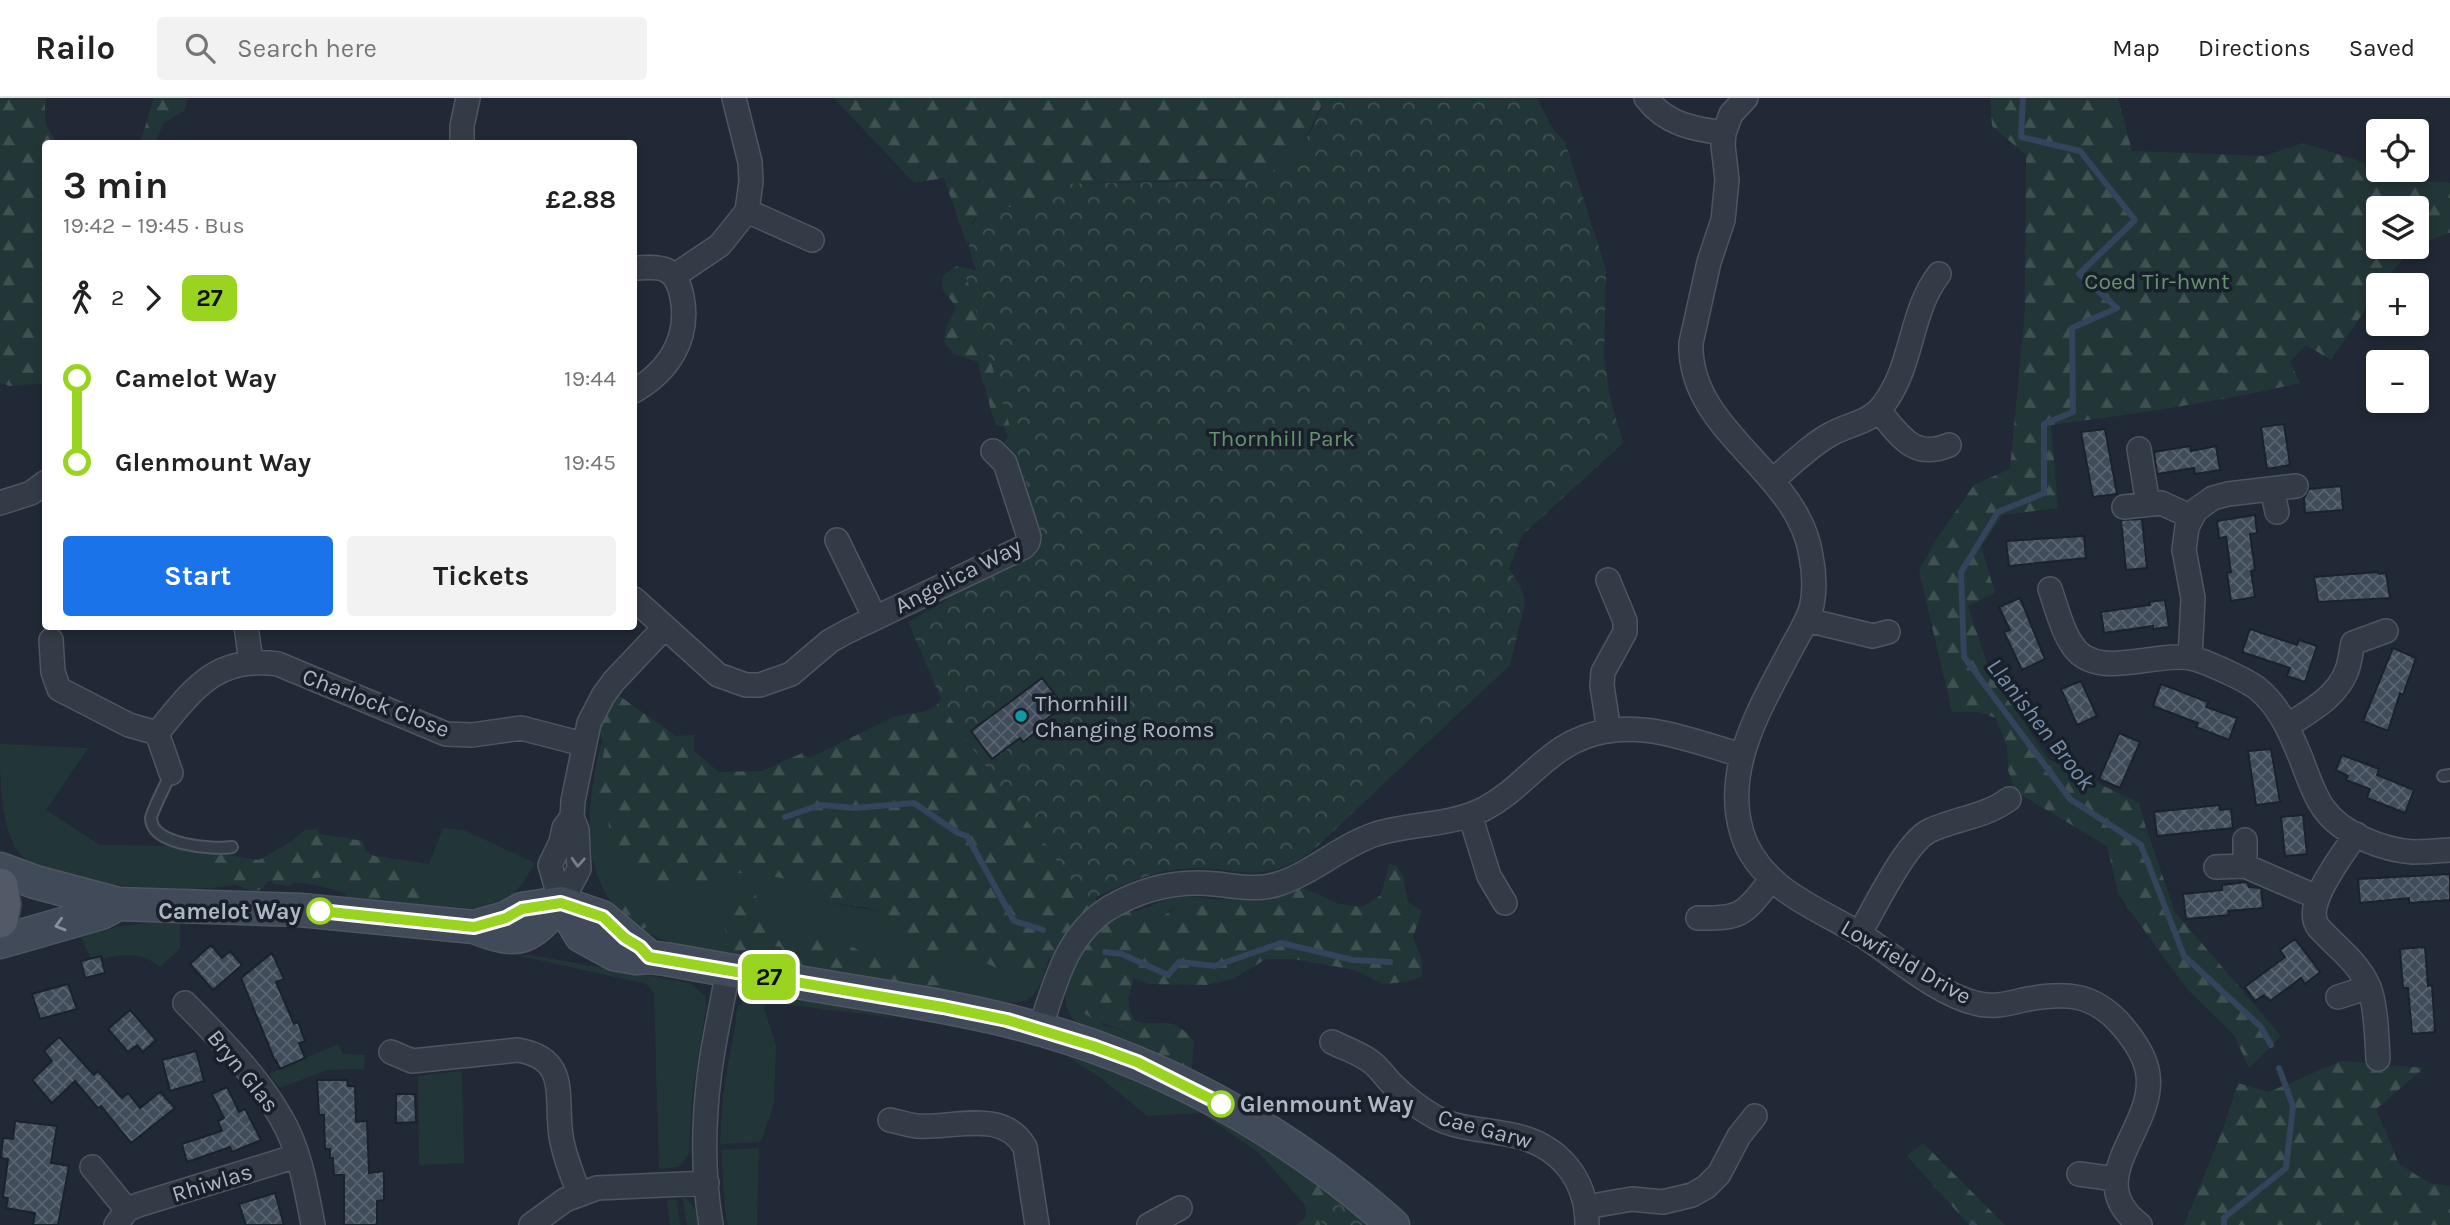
<!DOCTYPE html>
<meta charset="utf-8">
<style>
:root{--surface:#fff;--page:#f2f2f2;--text:#222;--muted:#767676;--line:#e0e0e0;--accent:#1a73e8}
body{margin:0;font-family:Karla,sans-serif;background:var(--page);color:var(--text);height:100vh;display:flex;flex-direction:column;font-size:26px;white-space:nowrap}
*{box-sizing:border-box;margin:0}
p{font-size:23px;color:var(--muted)}
.icon{flex:none;width:38px;height:38px;fill:none;stroke:currentColor;stroke-width:2;stroke-linecap:round;stroke-linejoin:round}
.map{position:relative;flex:1;overflow:hidden}
.side{position:absolute;left:42px;top:42px;width:595px;height:490px;display:flex;flex-direction:column;background:var(--surface);border-radius:7px;box-shadow:0 4px 10px #0003}
.side>*{flex:none}
.badge{padding:0 14px;border-radius:10px;font-size:24px;line-height:46px}
.buttons{position:absolute;left:2366px;top:21px;display:grid;gap:14px}
.buttons a{display:grid;place-items:center;width:63px;height:63px;border-radius:7px;background:var(--surface);box-shadow:0 4px 10px #0003;font-size:35px}
.map>.badge{position:absolute;translate:-50% -50%;box-shadow:0 0 0 4px #fff}
.legs{display:flex;align-items:center;gap:10px;height:77px;padding:0 21px;font-size:23px}
.legs p{margin-inline-start:auto}
.headline{display:flex;align-items:center;justify-content:space-between;height:119px;padding:0 21px}
h1{font-size:38px;font-weight:700;line-height:52px}
.primary-button{display:flex;gap:14px;margin-top:auto;padding:14px 21px}
.primary-button a{flex:1;height:80px;border-radius:7px;background:var(--accent);color:#fff;font-size:28px;font-weight:700;line-height:80px;text-align:center}
.primary-button a+a{background:var(--page);color:var(--text)}
ul{padding:0 21px;list-style:none}
li{display:flex;align-items:center;gap:24px;height:84px;font-size:26px}
li i{display:grid;place-items:center;width:10px;height:100%;margin:0 9px;background:currentColor}
li i::after{content:'';width:18px;height:18px;margin:-9px;border:5px solid;border-radius:50%;background:var(--surface)}
li p{margin-inline-start:auto}
li:first-child i{background:linear-gradient(#0000 50%,currentColor 0)}
li:last-child i{background:linear-gradient(currentColor 50%,#0000 0)}
header{display:flex;align-items:center;gap:42px;box-sizing:border-box;height:98px;padding:0 35px;background:var(--surface);border-bottom:2px solid var(--line)}
header strong{font-size:33px}
nav{display:flex;gap:38px;margin-inline-start:auto;font-size:24px}
.search{width:490px;height:63px;background:var(--page);display:flex;align-items:center;gap:18px;box-sizing:border-box;padding:0 24px;border-radius:7px;color:var(--muted);font-size:26px}
.map>svg:first-child{display:block}
</style>
<header>
<strong>Railo</strong>
<div class="search"><svg class="icon" aria-label="search" viewBox="0 0 24 24"><circle cx="10" cy="10" r="6"/><path d="M15 15l6 6"/></svg>Search here</div>
<nav><a>Map</a><a>Directions</a><a>Saved</a></nav>
</header>
<div class="map">
<svg width="2450" height="1127" viewBox="0 0 2450 1127">
<defs>
<pattern id="forest-firs" width="22" height="20" patternUnits="userSpaceOnUse" patternTransform="scale(1.75)"><rect width="22" height="20" fill="#233637"/><path d="M5 1l3.5 6h-7zM16 11l3.5 6h-7z" fill="#405152"/></pattern>
<pattern id="park-crowns" width="20" height="18" patternUnits="userSpaceOnUse" patternTransform="scale(1.75)"><rect width="20" height="18" fill="#233637"/><path d="M2 6a3 3 0 1 1 6 0M12 15a3 3 0 1 1 6 0" fill="none" stroke="#405152"/></pattern>
<pattern id="building-cross-hatch" width="8" height="8" patternUnits="userSpaceOnUse" patternTransform="scale(1.75)"><rect width="8" height="8" fill="#414c5a"/><path d="M0 0l8 8M0 8l8-8" fill="none" stroke="#5a6470"/></pattern>
</defs>
<rect width="100%" height="100%" fill="#202935"/>
<path fill="#233637" d="M602,642L604,654L598,678V697L607,716L611,743L621,765L639,784L655,792L705,785L731,776L753,774L795,783L828,805L880,813L894,838L911,849L941,858L960,853L978,860L1041,877L1047,861L1049,859C1041,884 1039,908 1007,904L682,847C577,821 580,728 602,642Z
M0,646L88,650L46,712L100,747L172,748L247,763L272,760L319,736L363,743V756L429,766L443,730L466,733L535,765C519,793 508,809 474,811C433,807 392,803 352,796C333,792 314,786 295,784C260,780 228,790 194,791C156,793 44,784 19,755C0,730 0,677 0,646Z
M1186,798L1222,802L1188,811H1172L1163,818L1151,820L1137,813L1165,802Z
M147,825H180V851L160,869C141,854 125,856 102,861L101,858L91,860L81,839L117,829Z
M516,857H531L690,885L705,898L706,909L692,1000L689,1056L679,1069L659,1071L654,895L646,886Z
M1076,869L1074,888C1081,899 1088,913 1097,922C1107,932 1121,926 1136,945L1075,923C1058,905 1068,889 1076,869Z
M759,896L820,904L903,921L767,904L764,910L776,947L774,1005L761,1044L720,1046L723,996L738,910L744,901Z
M338,946L343,956L365,957L364,971L327,972L280,990L269,976Z
M1067,959C1159,983 1256,1039 1331,1098L1303,1105L1259,1055L1201,1015L1147,1018L1101,980Z
M462,973L464,1065L419,1067L418,978Z
M759,1050L757,1127H728L725,1112L721,1052Z
M682,1097C694,1107 697,1113 699,1127H687Z
M667,1101L677,1102L680,1127H670Z"/>
<path fill="url(#forest-firs)" fill-rule="evenodd" d="M0,0H46C43,18 45,33 59,45L46,46L45,285L10,288L0,285Z
M154,0H188L184,13L163,25L156,45H140Z
M834,0H1325L1305,42L1292,61L1272,74L1255,82L1209,81L1054,86L1032,108L1009,109L991,106L973,123L967,147L944,80L914,85Z
M1990,0H2118L2132,53L2264,58L2303,45L2378,69V72H2385L2416,82L2450,85V135C2416,145 2402,159 2382,187H2378V193L2331,262L2306,247L2290,264L2300,285C2218,304 2135,316 2051,327L2058,410L2003,417L1981,448L1995,495L1968,508L1989,571L2048,661L2139,705L2146,730L2175,814L2281,938L2249,970L2234,937L2188,892L2128,810L2118,794L2107,748L2015,693L2008,672L2007,649L1996,620L1979,614H1952L1919,472L1936,442L1974,387L2010,371L2025,211L2026,57L1992,28ZM2378,110H2417V149H2378Z
M957,168L984,174L1078,452L1023,457L1037,453L1041,446L1025,431L1000,350L1008,339L1004,329L997,327C990,315 990,306 986,293C983,282 979,276 978,264L954,256L944,244L946,230L956,209L942,190L943,177Z
M943,597L1094,796L1098,807L1094,836L1122,814L1137,813L1151,820L1163,818L1181,807L1188,811L1229,799L1299,788L1339,806L1362,809L1381,797L1389,766L1397,768L1403,778L1408,804L1422,813L1413,839L1422,862V879L1405,884L1383,886L1355,872L1293,861H1266L1233,881L1206,887L1148,886L1134,880C1129,897 1124,910 1137,924C1166,929 1171,916 1194,943L1192,970L1179,975L1137,955C1134,934 1120,931 1102,925C1095,922 1088,918 1082,914L1074,888L1076,869L1074,855L1061,853L1047,861L1041,877L1032,880L1001,872L960,853L941,858L911,849L894,838L880,813L864,809L828,805L795,783L753,774L731,776L705,785L655,792L639,784L621,765L611,743L607,716L598,697V678L604,654L603,644L594,624L613,598L621,599L676,638L694,637V653L719,674L762,673L802,655L809,660L894,619C915,612 933,620 943,597Z
M317,731L319,736L363,743L366,754C387,764 411,771 429,785L431,798L425,812L348,803L343,788L325,779L296,782L290,788L274,786L269,780C259,801 252,792 236,787C230,785 225,787 219,788L211,783C209,772 214,764 220,756L259,762L292,743L305,732Z
M742,789H748C757,796 758,802 760,812C773,818 784,823 787,838L843,844L868,857L883,859L900,854L910,856L935,873L950,879L952,889L947,898L894,890C867,856 865,873 832,877C820,878 805,872 793,871L781,849L763,847L748,858L738,857L725,843L727,836C718,821 727,798 742,789Z
M628,804L640,805L648,812V828L633,836L619,818Z
M2341,963L2424,970L2376,1011L2399,1066L2429,1085L2450,1088V1127H2184L2223,1031L2238,985L2269,994Z
M1923,1045L2005,1127H1969L1907,1058Z
M1310,1085L1319,1086L1331,1098L1378,1127H1296L1306,1119C1308,1110 1301,1103 1301,1094Z"/>
<path fill="url(#park-crowns)" d="M1325,0H1537L1553,31L1565,44L1606,171L1604,258L1610,300L1623,345L1522,437L1509,470L1522,492L1525,505L1510,567L1312,753C1259,791 1236,766 1180,771C1147,774 1117,790 1087,803L955,627L946,612L908,524L948,502L945,495L1045,449L965,175L976,172C964,139 965,130 991,106L1009,109L1032,108L1054,86L1255,82C1296,64 1310,41 1325,0Z
M1331,1098L1364,1127H1320Z"/>
<g fill="none" stroke-linecap="round" stroke-linejoin="round">
<path stroke="#34445c" stroke-width="6" d="M2023,0L2021,39L2080,53L2135,122L2079,176L2117,210L2072,230L2073,314L2044,326V395L1998,414L1961,474L1964,559L2070,701L2141,747L2184,858L2261,929L2271,947
M785,719L820,707L855,710L914,705L958,735L967,738L1014,823L1043,832
M1105,854L1122,856L1168,877L1179,864L1215,868L1281,845L1353,862L1390,864
M1973,1126L1974,1127
M2224,1127V1120L2286,1070L2293,1008L2279,970"/>
</g>
<path fill="url(#building-cross-hatch)" stroke="#1b222c" stroke-width="2" d="M2284,326L2290,367L2267,371L2261,329Z
M2105,331L2117,396L2093,399L2081,334Z
M2190,348L2191,353L2216,348L2220,372L2195,376L2194,370L2157,376L2154,354Z
M2341,388L2343,412L2305,415L2304,400L2309,391Z
M2255,417L2257,435L2250,436L2255,472L2251,473L2255,499L2231,503L2227,475L2231,474L2226,439L2219,440L2217,423Z
M2142,421L2147,470L2126,472L2121,422Z
M2084,438L2086,460L2009,468L2006,443Z
M2378,474L2379,476L2386,475L2390,500L2318,504L2314,479Z
M2020,500L2045,561L2022,572L2004,534L2010,532L1999,509Z
M2165,502L2169,529L2153,531V528L2104,535L2101,514L2150,507L2149,504Z
M2250,531L2297,547L2299,542L2317,548L2305,584L2287,578L2290,570L2242,554Z
M2393,550L2416,560L2403,597L2400,595L2388,633L2363,623Z
M1042,580L1064,608L1037,628L1039,632L1023,644L1020,640L992,661L971,633Z
M2081,583L2097,618L2077,627L2061,591Z
M2161,586L2208,604L2206,609L2237,620L2229,642L2196,629L2198,625L2153,608Z
M2119,635L2140,644L2120,690L2099,681Z
M2271,651L2280,704L2256,707L2248,653Z
M2342,657L2379,671L2377,677L2414,692L2405,715L2367,700L2370,691L2346,682L2348,678L2336,672Z
M2219,707L2220,712L2231,711L2233,730L2157,738L2154,714Z
M2303,717L2307,756L2285,758L2281,719Z
M2450,776V802L2409,805V800L2360,805L2358,781Z
M2247,784L2249,789L2261,790L2263,810L2228,813L2229,817L2186,821L2183,796L2222,792V787Z
M2295,841L2320,874L2305,886L2301,880L2270,903L2264,897L2255,903L2245,889L2285,859L2280,852Z
M211,847L222,860L230,853L242,867L213,892L190,866Z
M2425,849L2428,888L2432,887L2435,934L2412,936L2408,890H2403L2400,851Z
M272,855L284,881L276,884L294,926L298,924L305,943L299,945L305,960L280,971L276,962L275,963L241,880Z
M101,858L105,875L85,880L81,863Z
M68,886L77,911L40,921L32,896Z
M130,912L156,942L143,954L137,947L128,954L108,931Z
M59,939L94,977L98,973L122,1000L128,995L140,1010L160,994L175,1010L131,1045L101,1008L98,1010L75,983L52,1005L32,982L52,963L44,953Z
M196,953L204,983L170,993L162,962Z
M317,982H347L348,988H355L356,1024L367,1023L369,1075L384,1073V1102L377,1103V1127H344V1077H334L333,1060H330V1051H325L324,1017H319Z
M227,989L239,1014L245,1011L261,1042L232,1054L230,1049L187,1064L182,1046L222,1033L218,1023L224,1020L212,996Z
M396,996H415L416,1024L396,1025Z
M15,1023L57,1028L51,1065L69,1068L58,1127H33L35,1115L6,1110L8,1100L3,1099L8,1061L1,1060L3,1040L13,1041Z
M275,1095L284,1127H246L239,1106Z"/>
<g fill="none" stroke-linecap="round" stroke-linejoin="round">
<defs>
<path id="lane" d="M171,675C167,684 152,713 151,720C151,747 213,752 232,749
M2443,678L2450,677"/>
<path id="street" d="M1646,0C1666,26 1693,31 1724,35
M1746,0L1731,16L1724,35L1723,47L1727,82L1723,122L1709,164L1691,245C1688,334 1799,373 1811,458C1814,473 1815,491 1812,507C1808,523 1799,536 1791,551C1762,607 1722,670 1742,735C1748,756 1764,775 1781,789C1805,808 1834,820 1860,836C1895,858 1935,895 1975,905C1991,910 2007,906 2023,902C2064,894 2094,894 2123,929C2134,942 2146,959 2148,977C2155,1032 2079,1081 2140,1127
M462,46V28L468,0
M747,113L812,142
M634,170C643,170 657,168 666,172C676,177 680,188 682,199C690,240 669,273 634,293
M674,178L720,147L747,113L751,84L750,64L734,0
M1879,313C1900,338 1914,362 1949,347
M2139,351L2148,406
M1772,383C1790,368 1809,348 1831,336C1855,323 1872,326 1888,300C1913,262 1911,212 1939,176
M2272,391L2277,414
M0,405L31,395L46,384
M2124,409L2161,405L2192,419
M837,442L875,520
M1608,482L1625,523V534L1603,574L1602,588L1609,633
M2050,491C2056,508 2061,530 2071,545C2094,585 2154,553 2191,560C2205,563 2247,582 2258,591C2279,608 2290,634 2300,658C2307,675 2313,696 2324,711C2342,736 2383,752 2413,754C2425,754 2438,753 2450,752
M634,501L718,577L746,587H760L791,576L830,543L848,533L1024,449L1028,444L1029,439L1005,365L993,353
M1807,522L1873,538L1888,534
M246,528L251,564
M51,542L53,574L59,591L129,627L157,635C193,592 215,557 278,566L446,636L472,637L521,630L583,646
M2190,560L2193,500L2184,452L2187,429L2196,412L2213,400L2228,396L2296,388
M2287,628C2310,613 2337,599 2347,572C2350,564 2351,553 2353,545L2386,533
M157,635L171,675
M1470,717L1489,778L1505,805
M2356,736C2344,756 2300,808 2319,830C2336,849 2357,863 2368,887C2376,903 2377,942 2378,961
M2245,742V768
M2216,769L2245,768L2317,799
M561,805L579,771L577,732L572,719L573,703L589,625L603,598L614,583L664,530
M561,805L550,767L561,744L564,730L572,719
M1698,820C1744,821 1744,815 1772,781
M1859,836C1874,812 1905,745 1929,733C1955,720 1984,720 2009,701
M2338,899L2369,889
M185,905C219,940 256,976 280,1018C300,1051 306,1090 313,1127
M1040,931C1055,886 1066,837 1109,810C1141,791 1178,782 1215,786C1237,788 1256,793 1278,786C1313,775 1340,748 1376,736C1412,725 1450,728 1484,711C1531,686 1548,643 1607,633C1651,625 1699,645 1741,657
M1332,944C1344,950 1359,955 1370,963C1379,969 1385,979 1392,986C1405,999 1419,1010 1435,1019C1460,1032 1486,1031 1512,1037C1558,1046 1587,1080 1587,1127
M391,954L412,963L518,952C570,961 555,998 561,1038C564,1058 572,1077 579,1095
M890,1022C899,1024 908,1027 917,1028C954,1031 1002,1010 1025,1049L1037,1127
M92,1069L127,1112
M2079,1076L2115,1081
M1586,1109L1632,1101L1663,1104L1692,1097L1706,1089L1719,1076L1739,1038L1755,1018
M116,1127L127,1112L138,1107L297,1058
M531,1127L565,1102L597,1090L707,1085
M711,1127C703,1079 703,1029 709,980C713,944 722,908 728,872
M1149,1127L1180,1110"/>
<path id="secondary" d="M0,771L35,784L118,806L300,812L474,829C523,848 528,840 561,805
M561,805L581,838L614,856L636,860L649,859L665,861C731,873 797,884 863,895C912,903 961,911 1009,923C1152,958 1283,1029 1393,1127
M474,829L506,820L522,811L561,805L602,819L648,858
M0,844L101,815L118,806"/>
<path id="primary" d="M0,788L3,807L0,822"/>
</defs>
<use href="#lane" stroke="#4e5661" stroke-width="14"/>
<use href="#street" stroke="#4e5661" stroke-width="26"/>
<use href="#secondary" stroke="#4e5661" stroke-width="35"/>
<use href="#primary" stroke="#3d444f" stroke-width="38"/>
<use href="#lane" stroke="#333b46" stroke-width="10"/>
<use href="#street" stroke="#333b46" stroke-width="23"/>
<use href="#secondary" stroke="#414a58" stroke-width="32"/>
<use href="#primary" stroke="#515a66" stroke-width="35"/>
</g>
<defs><path id="oneway-chevron" d="M-2-3.5L2.5 0L-2 3.5" fill="none" stroke-width="1.6" stroke-linecap="round" stroke-linejoin="round" transform="scale(1.75)"/></defs>
<use stroke="#767f8b" href="#oneway-chevron" transform="translate(578 764) rotate(93)"/>
<use stroke="#87909e" href="#oneway-chevron" transform="translate(60 827) rotate(164)"/>
<g fill="none" stroke-linecap="round" stroke-linejoin="round">
<defs>
<path id="line-1" d="M320,813L474,829L506,820L522,811L561,805L603,819L625,840L640,849L649,859L943,909L1007,922L1093,948L1137,964L1221,1006"/>
</defs>
<use href="#line-1" stroke="#fff" stroke-width="16"/>
<use href="#line-1" stroke="#99d420" stroke-width="10"/>
</g>
<circle fill="#0f9aa8" stroke="#19202a" stroke-width="2.5" cx="1021" cy="618" r="7"/>
<g fill="#fff" stroke="#99d420" stroke-width="3.5">
<circle cx="320" cy="813" r="12"/>
<circle cx="1221" cy="1006" r="12"/>
</g>
<g text-anchor="middle" dominant-baseline="central" stroke-width="7" stroke-linejoin="round" paint-order="stroke">
<g font-size="23" fill="#669270" stroke="#19202a">
<text x="2157" y="183">Coed Tir-hwnt</text>
<text x="1282" y="340">Thornhill Park</text>
</g>
<g font-size="23" fill="#adb6c3" stroke="#19202a">
<text transform="translate(958 478) rotate(-27)">Angelica Way</text>
<text transform="translate(376 605) rotate(21)">Charlock Close</text>
<text transform="translate(1906 864) rotate(30)">Lowfield Drive</text>
<text transform="translate(243 973) rotate(51)">Bryn Glas</text>
<text transform="translate(1485 1031) rotate(15)">Cae Garw</text>
<text transform="translate(212 1085) rotate(-17)">Rhiwlas</text>
</g>
<g font-size="23" fill="#adb6c3" stroke="#19202a" text-anchor="start">
<text x="1035" y="605">Thornhill<tspan x="1035" dy="26">Changing Rooms</tspan></text>
</g>
<g font-size="23" font-weight="bold" fill="#adb6c3" stroke="#19202a" text-anchor="end">
<text x="301" y="813">Camelot Way</text>
<text x="1240" y="1006" text-anchor="start">Glenmount Way</text>
</g>
<g font-size="24" font-style="italic" fill="#768daa" stroke="#19202a">
<text transform="translate(2041 626) rotate(52)">Llanishen Brook</text>
</g>
</g>
</svg>
<div class="buttons">
<a><svg class="icon" aria-label="locate" viewBox="0 0 24 24"><circle cx="12" cy="12" r="6"/><path d="M12 2v4M12 18v4M2 12h4M18 12h4"/></svg></a>
<a><svg class="icon" aria-label="layers" viewBox="0 0 24 24"><path d="M12 4l9 5-9 5-9-5zM3 14l9 5 9-5"/></svg></a>
<a>+</a>
<a>−</a>
</div>
<b class="badge" style="left:769px;top:879px;background:#99d420;color:#111">27</b>
<section class="side">
<div class="headline"><div><h1>3 min</h1><p>19:42 – 19:45 · Bus</p></div><b>£2.88</b></div>
<div class="legs"><svg class="icon" aria-label="walk" viewBox="0 0 24 24"><circle cx="13" cy="4" r="2"/><path d="M13 8l-2 6 4 7M11 14l-3 7M7 12l3-4h3l4 4"/></svg>2<svg class="icon" aria-label="forward" viewBox="0 0 24 24"><path d="M9 5l7 7-7 7"/></svg><b class="badge" style="background:#99d420;color:#111">27</b></div>
<ul>
<li><i style="color:#99d420"></i><b>Camelot Way</b><p>19:44</p></li>
<li><i style="color:#99d420"></i><b>Glenmount Way</b><p>19:45</p></li>
</ul>
<div class="primary-button"><a>Start</a><a>Tickets</a></div>
</section>
</div>
